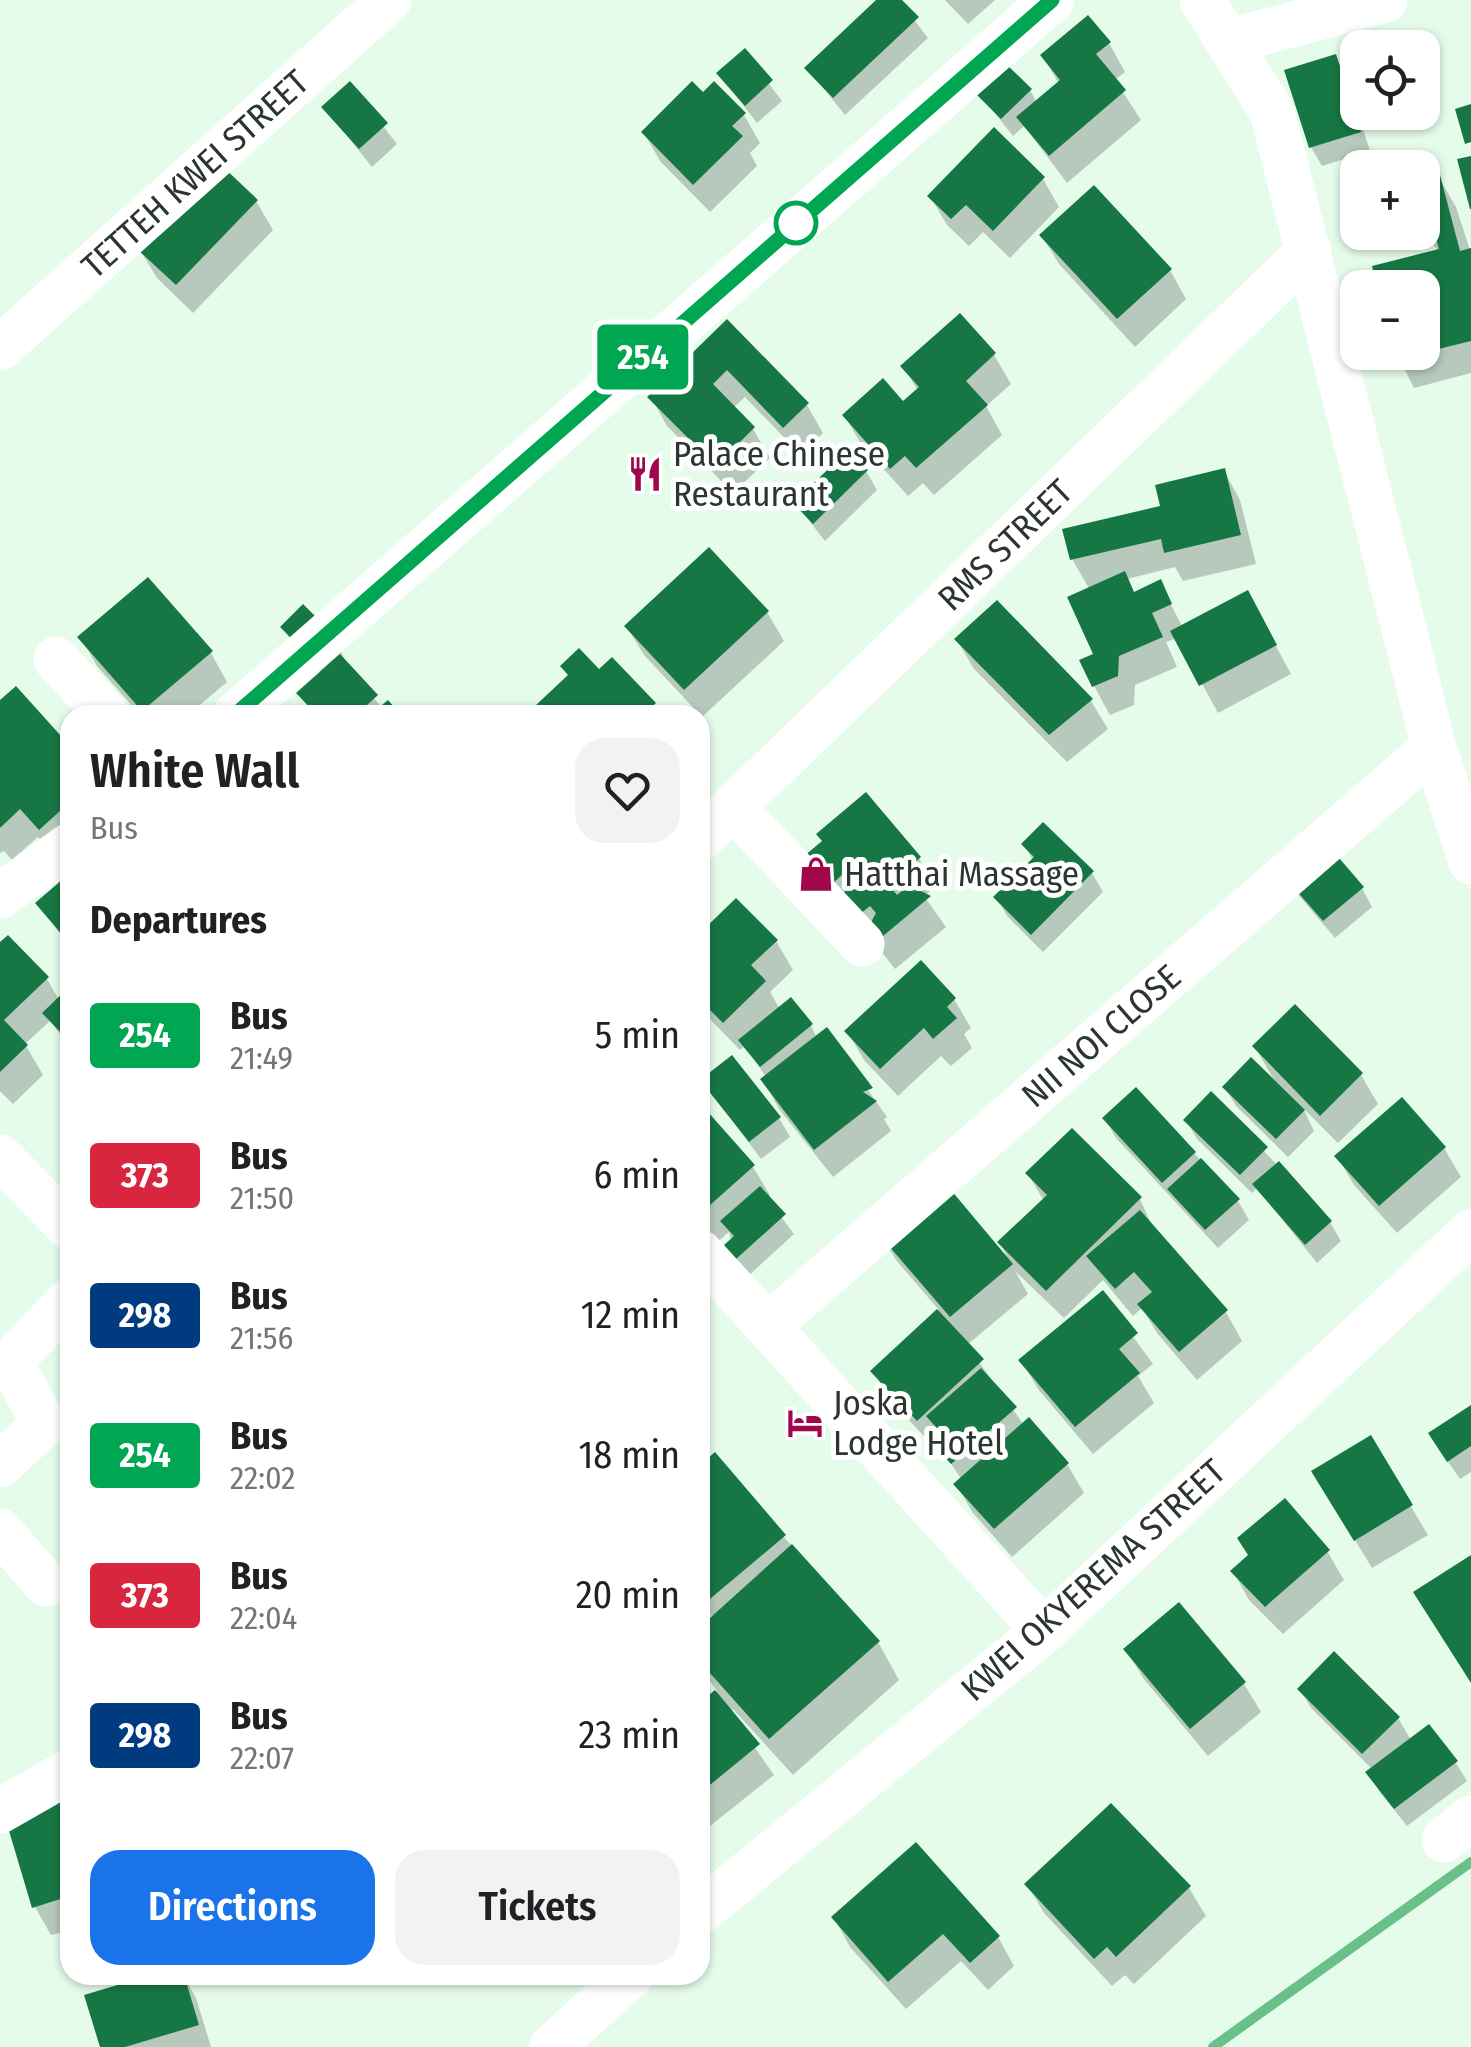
<!DOCTYPE html>
<meta charset="utf-8">
<style>
:root{--surface:#fff;--page:#f2f2f2;--text:#202124;--muted:#757577;--accent:#1a73e8}
body{margin:0;font-family:"Fira Sans Condensed",sans-serif;background:var(--page);color:var(--text);height:100vh;display:flex;flex-direction:column;font-size:38px;white-space:nowrap}
*{box-sizing:border-box;margin:0}
p{font-size:32px;color:var(--muted)}
.icon{flex:none;width:55px;height:55px;fill:none;stroke:currentColor;stroke-width:2;stroke-linecap:round;stroke-linejoin:round}
.map{position:relative;flex:1;overflow:hidden}
.side{position:absolute;left:60px;top:705px;width:650px;height:1280px;display:flex;flex-direction:column;background:var(--surface);border-radius:30px;box-shadow:0 2px 8px #0004}
.side>*{flex:none}
.badge{padding:0 20px;border-radius:8px;font-size:35px;line-height:65px}
.buttons{position:absolute;left:1340px;top:30px;display:grid;gap:20px}
.buttons a{display:grid;place-items:center;width:100px;height:100px;border-radius:20px;background:var(--surface);box-shadow:0 2px 8px #0004;font-size:50px}
.map>.badge{position:absolute;translate:-50% -50%;box-shadow:0 0 0 5px #fff}
h2{padding:0 30px;font-size:38px;line-height:90px}
.round{display:grid;place-items:center;flex:none;width:105px;height:105px;border-radius:30px;background:var(--page)}
.head{display:flex;align-items:center;justify-content:space-between;height:170px;padding:0 30px}
h1{font-size:48px;font-weight:600;line-height:75px}
.action{display:flex;gap:20px;margin-top:auto;padding:20px 30px}
.action a{flex:1;height:115px;border-radius:30px;background:var(--accent);color:#fff;font-size:40px;font-weight:600;line-height:115px;text-align:center}
.action a+a{background:var(--page);color:var(--text)}
ul{padding:0;list-style:none}
li{display:flex;align-items:center;gap:30px;height:140px;padding:0 30px}
li div{flex:1}
li b{display:block;font-size:38px}
li em{font-style:normal}
li .badge{min-width:110px;font-weight:700;text-align:center}
.map>svg:first-child{display:block}
</style>
<div class="map">
<svg width="1471" height="2047" viewBox="0 0 1471 2047">
<rect width="100%" height="100%" fill="#e5fceb"/>
<path fill="#0003" d="M880,0H899L928,38L845,115L807,68Z
M945,0H995L968,24Z
M1109,43L1125,72L1115,80L1141,120L1067,183L1024,126L1013,136L978,92L1030,90L1037,103L1059,84L1043,56Z
M744,51L782,101L757,123L719,74Z
M1335,57L1346,76L1370,151L1322,166L1311,147Z
M350,84L397,144L372,167L324,107Z
M744,115L760,143L750,153L757,166L710,212L660,161L644,133Z
M1439,178L1456,207L1471,253V373L1414,388L1396,352H1422L1438,252L1422,225V182Z
M1043,179L1059,207L1010,258L983,232L969,246L947,225L930,196Z
M256,201L273,230L193,313L157,278L140,250Z
M1042,236L1170,270L1186,299L1135,347L1059,264Z
M960,317L994,355L1011,384L986,406L1002,435L934,495L923,483L908,496L861,444L845,416L902,404L918,391L904,367Z
M727,323L807,405L823,433L801,455L745,397L733,408L753,429L770,458L733,493L667,426L651,397Z
M866,471L877,490L825,541L796,504Z
M1224,471L1240,500L1256,564L1183,581L1175,567L1127,579L1135,594L1160,583L1183,628L1263,622L1291,674L1218,713L1177,638L1166,642L1177,667L1135,685L1134,705L1110,715L1094,686L1096,656L1090,590L1072,559Z
M997,603L1091,701L1108,729L1067,762L974,669L957,640Z
M767,612L784,641L702,717L644,655L627,627Z
M283,627L338,643L346,664L382,708L398,715H313L300,694L322,674L294,646Z
M81,638L211,653L227,682L188,715H140L97,666Z
M563,666L599,672L654,705L659,715H544L539,706L569,678Z
M0,704L70,750V845L57,857L38,837L12,860L4,851L0,853Z
M1024,844L1092,873L1103,892L1043,952L1007,916L997,898L1033,861Z
M807,857L919,858L935,887L924,896L946,927L895,969Z
M70,876V947L38,903Z
M1362,888L1372,907L1335,938L1295,891Z
M700,936L776,941L793,970L770,992L780,1009L811,1026L817,1038L826,1031L887,1117L884,1119L891,1131L833,1177L779,1109L763,1080L766,1077L745,1046L740,1050L700,1009Z
M0,946L47,979L59,1000L70,989V1047L50,1021L25,1044L43,1075L13,1104L0,1091Z
M954,999L971,1028L964,1034L972,1048L951,1066L941,1056L898,1096L864,1060L847,1031Z
M1255,1047L1361,1075L1378,1104L1338,1143L1303,1108L1314,1131L1288,1157L1236,1106L1225,1087L1275,1082Z
M703,1081L779,1118L790,1137L761,1159Z
M1211,1094L1330,1222L1341,1241L1317,1263L1257,1188L1252,1193L1197,1139L1186,1120Z
M700,1107L753,1167L770,1195L767,1198L794,1234L747,1277L737,1265L729,1232L715,1244L700,1228Z
M1105,1119L1194,1153L1238,1201L1249,1220L1218,1248L1116,1138Z
M1444,1148L1461,1177L1397,1233L1354,1185L1337,1156Z
M1028,1174L1140,1199L1154,1230L1226,1312L1242,1341L1197,1380L1157,1333L1142,1308L1133,1316L1103,1280L1064,1318L1015,1271L1028,1294L967,1345L1024,1425L1067,1464L1084,1493L1012,1557L973,1513L956,1484L962,1480L943,1452L949,1446L944,1440L935,1448L890,1400L873,1371L939,1310L896,1260L879,1231L1009,1263L1001,1243L1044,1201Z
M1102,1294L1153,1364L1138,1376L1154,1403L1093,1454L1038,1389L1022,1361Z
M1471,1408V1472L1460,1479L1442,1453Z
M1370,1438L1428,1535L1372,1568L1331,1501Z
M700,1468L783,1536L878,1642L899,1680L793,1775L733,1709L730,1712L774,1775L700,1834V1697L703,1702L717,1691L700,1667V1630L713,1618L700,1602Z
M1327,1551L1344,1580L1283,1634L1249,1600L1233,1571Z
M1179,1606L1244,1684L1261,1712L1208,1756L1143,1678L1126,1649Z
M1300,1689L1398,1718L1411,1740L1456,1763L1467,1781L1407,1826L1379,1791L1369,1772L1372,1769L1311,1708Z
M70,1797V1930L51,1935L35,1907Z
M1027,1884L1189,1888L1206,1916L1134,1984L1125,1975L1112,1986L1044,1913Z
M834,1918L998,1937L1014,1966L988,1990L961,1961L906,2009L850,1947Z
M159,1975H183L196,1998L211,2047H103Z"/>
<g fill="none" stroke-linecap="round" stroke-linejoin="round">
<path stroke="#69c088" stroke-width="10" d="M1213,2047L1471,1862"/>
</g>
<path fill="#177744" d="M876,0H902L919,17L833,98L804,68Z
M1088,15L1111,42L1096,54L1126,90L1049,156L1016,117L1060,80L1040,55Z
M745,48L773,80L745,106L716,73Z
M1336,54L1361,132L1309,148L1284,70Z
M1004,62L1032,89L1001,119L974,92Z
M350,81L388,123L359,149L321,107Z
M692,81L703,92L714,81L746,113L732,126L743,136L693,185L641,132Z
M1471,104V142L1465,144L1455,109Z
M994,127L1045,177L993,231L966,205L951,219L927,196Z
M1471,156V209H1470L1457,159Z
M219,163L258,200L176,285L137,249Z
M1440,175L1460,251L1471,248V341L1422,353V288H1377L1372,266L1439,249L1432,221L1422,223V180Z
M1094,185L1172,269L1117,319L1039,235Z
M960,313L996,353L966,381L988,405L916,468L905,456L890,469L842,415L883,378L903,401L919,387L900,366Z
M727,319L809,403L783,428L727,370L713,384L755,427L716,466L647,397Z
M848,450L868,470L813,524L793,503Z
M1225,468L1241,535L1164,553L1161,539L1070,560L1062,529L1160,506L1155,485Z
M709,547L769,611L684,690L624,626Z
M1125,571L1134,592L1161,579L1172,604L1152,613L1163,637L1119,656L1118,676L1092,687L1079,660L1093,654L1067,597Z
M148,577L213,651L142,711L77,637Z
M1248,590L1277,645L1199,686L1170,631Z
M997,600L1093,699L1049,735L954,639Z
M303,604L340,641L317,664L280,627Z
M579,648L599,669L612,657L656,703L643,715H544L535,706L568,675L560,666Z
M340,654L378,695L356,715H317L296,693Z
M16,686L70,746V802L39,830L20,809L0,828V700Z
M388,700L401,715H370Z
M866,792L921,857L888,884L897,895L909,885L931,896L877,941L867,930L876,913L870,906L860,914L842,894L854,884L844,873L829,887L803,857L822,841L816,834Z
M1043,822L1094,871L1031,935L993,897L1034,857L1021,844Z
M1321,837L1364,887L1323,921L1280,872Z
M70,873V944L35,903Z
M736,898L778,940L751,965L766,981L723,1023L700,1000V933Z
M8,935L49,977L4,1020L28,1045L0,1072V942Z
M921,960L956,998L947,1007L957,1018L933,1039L924,1028L880,1069L844,1031Z
M70,986V1042L42,1013Z
M791,997L813,1024L760,1067L738,1040Z
M1295,1004L1363,1073L1320,1116L1252,1046Z
M827,1027L873,1088L863,1092L877,1101L814,1150L760,1079Z
M732,1055L781,1117L749,1142L700,1080Z
M1251,1057L1305,1110L1276,1139L1222,1087Z
M1136,1087L1196,1152L1162,1183L1102,1118Z
M1211,1091L1268,1147L1240,1175L1183,1120Z
M1402,1097L1446,1147L1379,1206L1334,1156Z
M700,1103L755,1165L700,1214Z
M1072,1128L1142,1197L1046,1291L997,1242L1047,1195L1025,1173Z
M1201,1158L1240,1199L1205,1230L1167,1189Z
M1279,1161L1332,1221L1305,1245L1252,1184Z
M940,1177L1013,1264L950,1317L876,1231Z
M760,1186L786,1214L735,1260L723,1246L734,1236L720,1221Z
M1140,1210L1228,1310L1179,1352L1137,1304L1152,1292L1134,1272L1115,1289L1086,1256Z
M1103,1290L1138,1333L1119,1349L1140,1373L1075,1427L1018,1360Z
M937,1309L984,1359L917,1421L870,1371Z
M981,1368L1017,1407L951,1464L940,1452L950,1443L926,1416Z
M1471,1405V1446L1447,1462L1428,1433Z
M1029,1417L1069,1463L994,1529L953,1484Z
M1371,1435L1413,1505L1354,1541L1311,1471Z
M715,1452L786,1535L705,1603L700,1597V1465Z
M1285,1498L1330,1550L1265,1607L1230,1571L1248,1555L1237,1538Z
M792,1544L880,1641L769,1739L700,1662V1627Z
M1471,1555V1683L1413,1592Z
M1179,1602L1246,1682L1190,1729L1123,1649Z
M1334,1651L1400,1717L1362,1754L1297,1689Z
M715,1690L760,1744L700,1793V1702Z
M1429,1724L1458,1761L1394,1809L1365,1772Z
M70,1794V1896L32,1908L4,1814Z
M1111,1803L1191,1886L1116,1957L1107,1947L1094,1959L1024,1884Z
M916,1842L1000,1936L970,1963L943,1934L888,1982L831,1917Z
M151,1975H184L199,2025L125,2047H100L84,1995Z"/>
<g fill="none" stroke-linecap="round" stroke-linejoin="round">
<path stroke="#fff" stroke-width="45" d="M1202,0L1272,112L1434,747L1471,862
M1230,41L1385,0
M0,348L389,0
M56,659L107,715
M235,715L1052,0
M733,807L862,944
M700,839L1309,251
M0,896L70,845
M0,1157L70,1228
M700,1252L1044,1631
M768,1326L1434,747
M0,1465L44,1424L13,1366L20,1351L70,1300
M0,1531L46,1584
M0,1811L70,1771
M1444,1840L1471,1818
M700,1912L1044,1631L1471,1232
M552,2047L631,1975"/>
</g>
<g fill="none" stroke-linecap="round" stroke-linejoin="round">
<defs>
<path id="line" d="M235,715L1052,0"/>
</defs>
<use href="#line" stroke="#fff" stroke-width="22"/>
<use href="#line" stroke="#00a651" stroke-width="15"/>
</g>
<defs>
<symbol id="restaurant-bare" viewBox="-9 -9 18 18"><path d="M-5-6h1v4h1v-4h1v4h1v-4h1v5L-1.5 .5V6h-2V.5L-5-1ZM5-6V6H3V1.5H1.5Q1.5-4 5-6Z" fill="#a0074b" stroke="#fff" stroke-width="2.5" paint-order="stroke"/></symbol>
<symbol id="shop-bare" viewBox="-9 -9 18 18"><path d="M-5-2.5h2.3a2.7 3.5 0 0 1 5.4 0H5L5.5 6h-11ZM-1.5-2.5h3a1.5 2.3 0 0 0-3 0Z" fill="#a0074b" stroke="#fff" stroke-width="2.5" paint-order="stroke"/></symbol>
<symbol id="hotel-bare" viewBox="-9 -9 18 18"><path d="M-6-4.5h1.5V1H6V5H4.5V3h-9V5H-6ZM-4 0a1.8 1.8 0 1 1 3.6 0ZM.5 0V-2.5h3Q6-2.5 6 0Z" fill="#a0074b" stroke="#fff" stroke-width="2.5" paint-order="stroke"/></symbol>
</defs>
<g fill-rule="evenodd">
<use href="#restaurant-bare" x="620" y="449" width="50" height="50"/>
<use href="#shop-bare" x="791" y="849" width="50" height="50"/>
<use href="#hotel-bare" x="780" y="1398" width="50" height="50"/>
</g>
<circle fill="#fff" stroke="#00a651" stroke-width="5" cx="796" cy="223" r="20"/>
<g text-anchor="middle" dominant-baseline="central" stroke-width="10" stroke-linejoin="round" paint-order="stroke">
<g font-size="35" fill="#2c352f" stroke="#fff">
<text transform="translate(195 174) rotate(-42)">TETTEH KWEI STREET</text>
<text transform="translate(1005 545) rotate(-44)">RMS STREET</text>
<text transform="translate(1101 1036) rotate(-41)">NII NOI CLOSE</text>
<text transform="translate(1093 1580) rotate(-42)">KWEI OKYEREMA STREET</text>
</g>
<g font-size="35" fill="#2c352f" stroke="#fff" text-anchor="start">
<text x="673" y="454">Palace Chinese<tspan x="673" dy="40">Restaurant</tspan></text>
<text x="844" y="874">Hatthai Massage</text>
<text x="833" y="1403">Joska<tspan x="833" dy="40">Lodge Hotel</tspan></text>
</g>
</g>
</svg>
<div class="buttons">
<a><svg class="icon" aria-label="locate" viewBox="0 0 24 24"><circle cx="12" cy="12" r="6"/><path d="M12 2v4M12 18v4M2 12h4M18 12h4"/></svg></a>
<a>+</a>
<a>−</a>
</div>
<b class="badge" style="left:643px;top:357px;background:#00a651;color:#fff">254</b>
<section class="side">
<div class="head"><div><h1>White Wall</h1><p>Bus</p></div><a class="round"><svg class="icon" aria-label="heart" viewBox="0 0 24 24"><path d="M12 20l-8-8c-3-5 5-10 8-4 3-6 11-1 8 4z"/></svg></a></div>
<h2>Departures</h2>
<ul>
<li><span class="badge" style="background:#00a651;color:#fff">254</span><div><b>Bus</b><p>21:49</p></div><em>5 min</em></li>
<li><span class="badge" style="background:#d7263d;color:#fff">373</span><div><b>Bus</b><p>21:50</p></div><em>6 min</em></li>
<li><span class="badge" style="background:#003b80;color:#fff">298</span><div><b>Bus</b><p>21:56</p></div><em>12 min</em></li>
<li><span class="badge" style="background:#00a651;color:#fff">254</span><div><b>Bus</b><p>22:02</p></div><em>18 min</em></li>
<li><span class="badge" style="background:#d7263d;color:#fff">373</span><div><b>Bus</b><p>22:04</p></div><em>20 min</em></li>
<li><span class="badge" style="background:#003b80;color:#fff">298</span><div><b>Bus</b><p>22:07</p></div><em>23 min</em></li>
</ul>
<div class="action"><a>Directions</a><a>Tickets</a></div>
</section>
</div>
